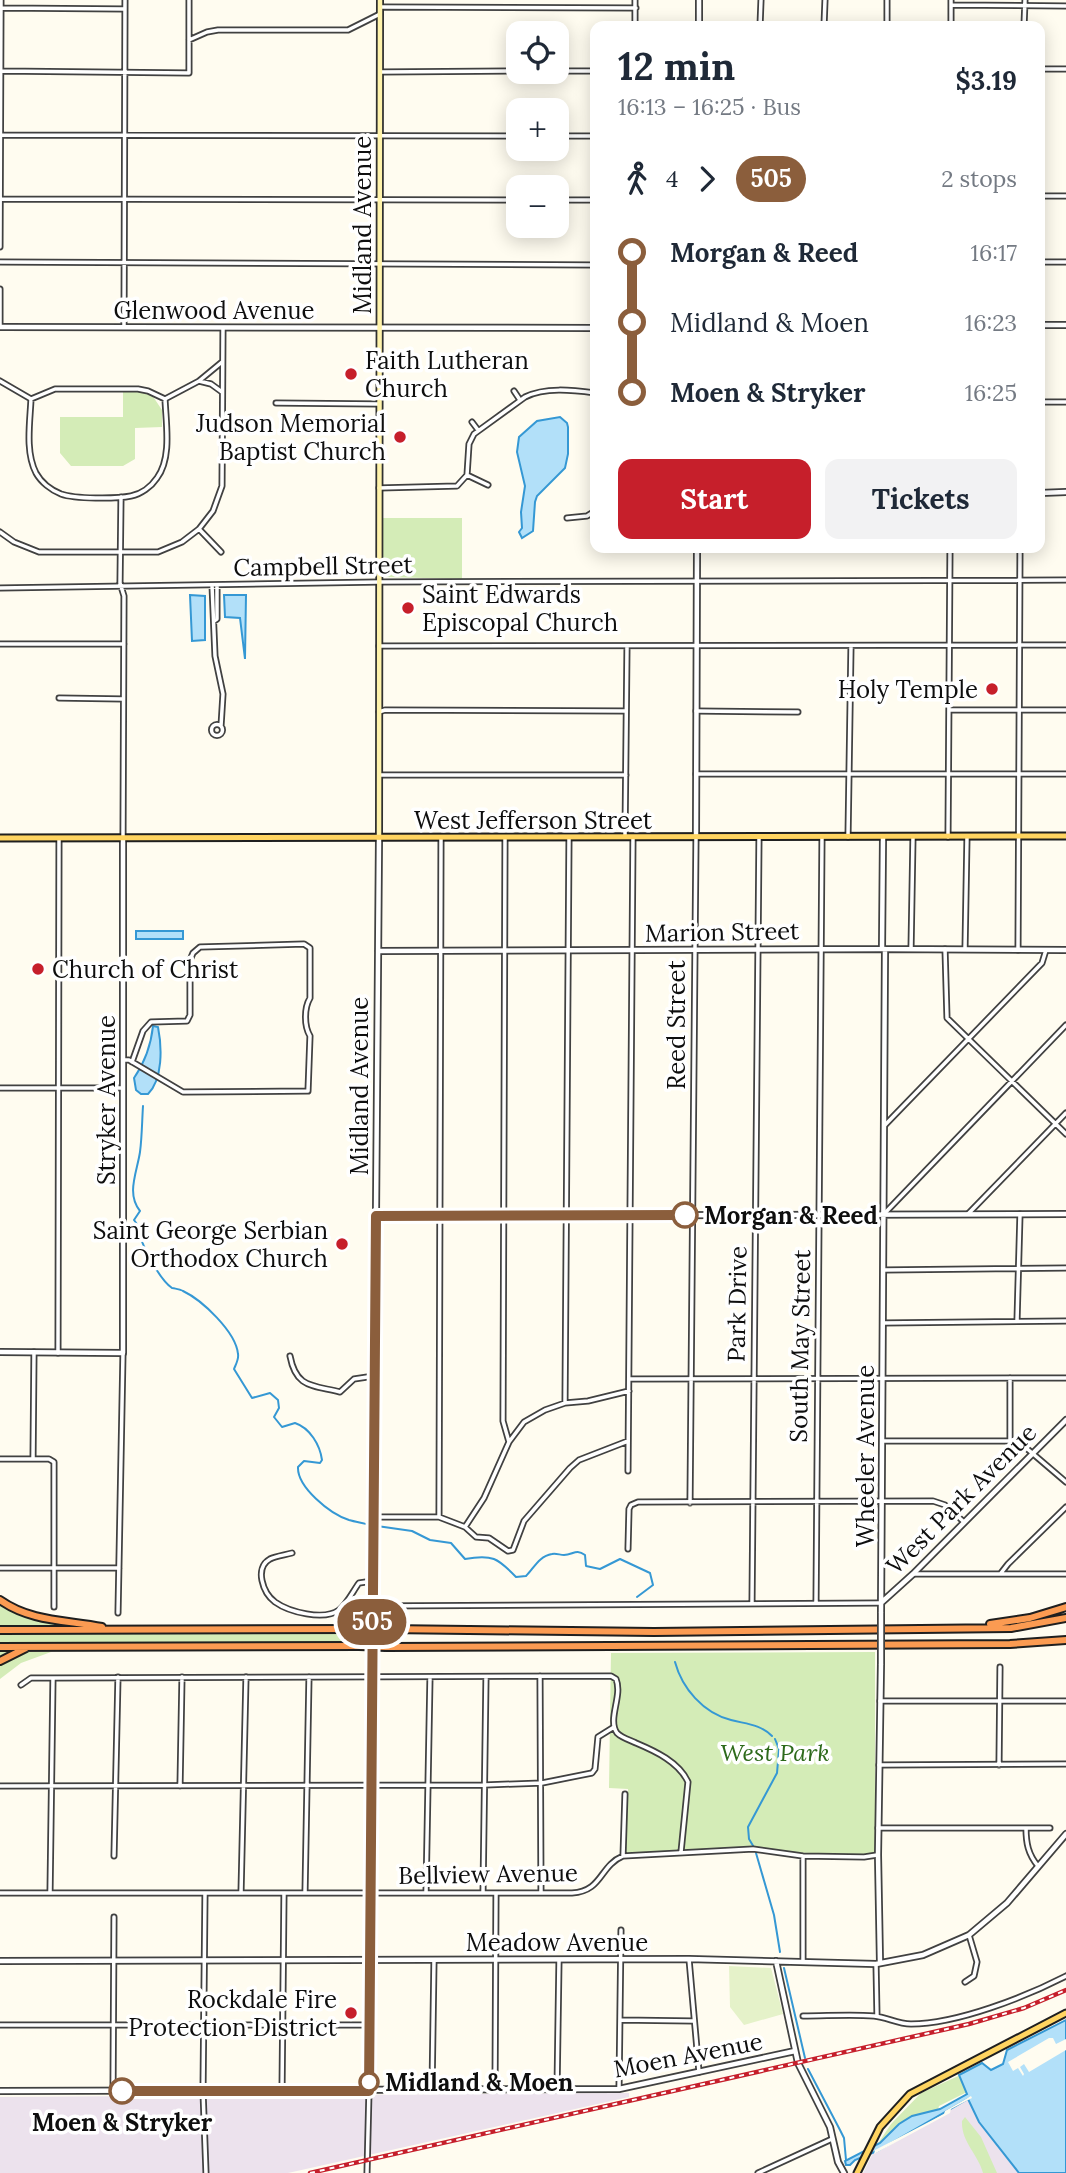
<!DOCTYPE html>
<meta charset="utf-8">
<style>
:root{--surface:#fff;--page:#f2f2f3;--text:#1f2937;--muted:#747a83;--accent:#c61f2b}
body{margin:0;font-family:Lora,serif;background:var(--page);color:var(--text);height:100vh;display:flex;flex-direction:column;font-size:26px;white-space:nowrap}
*{box-sizing:border-box;margin:0}
p{font-size:23px;color:var(--muted)}
.icon{flex:none;width:38px;height:38px;fill:none;stroke:currentColor;stroke-width:2;stroke-linecap:round;stroke-linejoin:round}
.map{position:relative;flex:1;overflow:hidden}
.sheet{position:absolute;left:590px;top:21px;width:455px;height:532px;display:flex;flex-direction:column;background:var(--surface);border-radius:14px;box-shadow:0 4px 18px #0003}
.sheet>*{flex:none}
.badge{padding:0 14px;border-radius:23px;font-size:24px;line-height:46px}
.tools{position:absolute;left:506px;top:21px;display:grid;gap:14px}
.tools a{display:grid;place-items:center;width:63px;height:63px;border-radius:14px;background:var(--surface);box-shadow:0 4px 18px #0003;font-size:35px}
.map>.badge{position:absolute;translate:-50% -50%;box-shadow:0 0 0 4px #fff}
.legs{display:flex;align-items:center;gap:10px;height:77px;padding:0 28px;font-size:23px}
.legs p{margin-inline-start:auto}
.summary{display:flex;align-items:center;justify-content:space-between;height:119px;padding:0 28px}
h1{font-size:38px;font-weight:700;line-height:52px}
.primary-button{display:flex;gap:14px;margin-top:auto;padding:14px 28px}
.primary-button a{flex:1;height:80px;border-radius:14px;background:var(--accent);color:#fff;font-size:28px;font-weight:700;line-height:80px;text-align:center}
.primary-button a+a{background:var(--page);color:var(--text)}
ul{padding:0 28px;list-style:none}
li{display:flex;align-items:center;gap:24px;height:70px;font-size:26px}
li i{display:grid;place-items:center;width:10px;height:100%;margin:0 9px;background:currentColor}
li i::after{content:'';width:18px;height:18px;margin:-9px;border:5px solid;border-radius:50%;background:var(--surface)}
li p{margin-inline-start:auto}
li:first-child i{background:linear-gradient(#0000 50%,currentColor 0)}
li:last-child i{background:linear-gradient(currentColor 50%,#0000 0)}
.map>svg:first-child{display:block}
</style>
<div class="map">
<svg width="1066" height="2173" viewBox="0 0 1066 2173">
<rect width="100%" height="100%" fill="#fffcf0"/>
<path fill="#ece2ed" d="M629,2093V2097L288,2173H0V2097Z
M968,2098L979,2122L1019,2173H863L873,2153Z"/>
<path fill="#d4ecb7" d="M123,391H141L152,395L162,410V427L135,428V459L123,466H71L60,453V417H123Z
M383,518H462V579L385,577L383,574Z
M0,1603L12,1611L35,1620L71,1625H0Z
M0,1633H358L357,1643H0Z
M0,1652H51L21,1663L0,1679Z
M875,1652V1852L866,1855L730,1850L625,1854L628,1789L609,1788L611,1653Z
M967,2072L962,2082L967,2092L939,2106L936,2117L877,2145L891,2124L921,2093Z
M965,2117L981,2137L997,2173H983C978,2154 961,2142 962,2121Z"/>
<path fill="#e5f2c9" d="M729,1966L771,1968L783,2014L744,2025L730,2007Z"/>
<path fill="#b2e0f9" stroke="#3598d4" stroke-width="2" d="M560,417L567,423L568,427V454L565,468L537,496L535,502L533,531L522,538L519,532L522,528L521,512L525,486L517,452L519,437L537,421Z
M190,595L205,596V640L192,641Z
M224,595H246L245,659L240,618L225,617Z
M136,931H183V939H136Z
M153,1026L158,1027C162,1047 163,1079 148,1094H141L136,1090L134,1078C145,1062 151,1045 153,1026Z
M1066,2020V2173H1019L979,2122L968,2099L877,2151L855,2160L850,2165H846L845,2161L880,2143L899,2124L912,2116L940,2109L967,2094L959,2075L982,2063L991,2070L1003,2064L1007,2050Z"/>
<path fill="#fffcf0" d="M1049,2038H1053L1056,2044L1066,2039V2050L1029,2072L1024,2064L1020,2067L1024,2074L1023,2076L1018,2068L1013,2071L1008,2062Z
M971,2096L972,2098L951,2109L950,2113L874,2154L875,2150L944,2114L945,2111Z"/>
<g fill="none" stroke-linecap="round" stroke-linejoin="round">
<path stroke="#3598d4" stroke-width="2" d="M139,1227L134,1220L140,1211C126,1194 137,1172 140,1152C142,1137 142,1121 143,1106
M139,1233C143,1247 159,1279 172,1288C173,1288 182,1290 183,1291C202,1300 236,1332 238,1354C239,1359 236,1364 234,1369L252,1398L270,1393L278,1400L279,1408L274,1417L282,1427L295,1423C310,1428 320,1445 322,1460L320,1463L304,1461L298,1467C297,1487 330,1514 349,1520C356,1522 363,1523 370,1525
M377,1526L412,1531L430,1540L451,1543L465,1559C492,1554 498,1558 516,1577L526,1576C534,1568 539,1556 552,1554C556,1553 560,1555 564,1555C573,1555 576,1548 585,1555L586,1566L600,1569L620,1559L650,1573L653,1585L637,1597
M675,1662C682,1688 703,1713 731,1720C746,1724 760,1724 772,1736
M755,1849L749,1839L748,1827L777,1773L779,1749L775,1739
M756,1853L774,1915L780,1952
M784,1968L805,2058
M808,2069L840,2130L844,2138L846,2160"/>
<defs>
<path id="minor" d="M635,0V26
M951,0V26
M951,5L1066,6
M380,7L636,8
M1,8L125,9
M760,26L761,0
M824,26L825,0
M887,26V0
M1024,26L1025,0
M189,40L207,32L218,30H348L380,14
M1040,69H1066
M1,71L189,73V0
M556,71H595
M381,72L518,71
M0,135L518,136
M556,136H595
M1040,196H1066
M0,199L518,200
M556,200H595
M0,247L1,0
M0,262L595,265
M1040,262H1066
M0,289V327
M124,327L125,0
M0,381L31,399
M199,381L211,384L222,392
M514,391L520,400
M31,399C30,422 25,452 36,473C41,482 51,490 61,494C75,499 116,499 131,496C141,494 151,487 157,478C172,458 166,424 165,399
M31,399L55,389H138L148,391L165,399
M165,399L199,381L222,362
M1040,402H1066
M276,403L379,404
M472,422L478,430
M223,453H250
M467,475L488,485
M379,488L457,486L467,475L469,444L474,434L525,397C545,387 572,390 595,393
M121,497L120,583L124,596L123,837
M567,518L587,516L595,511
M199,529L221,552
M0,532L14,542L39,552H158L182,542L199,529L213,511L222,486L223,328
M212,585L215,656L223,694L221,726
M0,588L379,582L1066,580
M214,621L217,619V585
M0,644H124
M379,646L1066,645
M59,698L123,699
M949,710H1066
M696,711L798,712
M379,712L385,710L626,711
M211.5 730a5.5 5.5 0 1 1 11 0a5.5 5.5 0 1 1-11 0Z
M696,774H1066
M380,775H626
M625,837L627,647
M848,837L851,646
M948,837L950,548
M505,838L503,1421L509,1442
M911,949L913,837
M945,949L947,1018L1066,1134
M965,949L967,837
M1018,950L1020,548
M124,1060H129L183,1092L308,1091L310,1036C304,1026 304,1008 310,998V948L304,944L200,947L193,953L190,960V1015L187,1021L151,1022L143,1031L132,1062
M0,1088H123
M885,1125L1042,963L1046,950
M884,1214L1066,1025
M968,1214L1066,1113
M884,1270L1066,1268
M1017,1321L1020,1214
M883,1323L1066,1321
M58,1353L59,838
M290,1356C296,1388 312,1385 340,1392L354,1379L374,1376
M629,1379L1066,1378
M565,1403L569,838
M1010,1439V1378
M882,1441H1018L1066,1482
M0,1459H49L54,1462V1607
M33,1459L34,1352
M628,1471L633,837
M690,1503L696,837
M373,1517H439L465,1527L484,1498L509,1442L524,1422L545,1410L565,1403L588,1401L629,1391
M439,1517L441,838
M465,1527L476,1537L489,1538L508,1551L513,1550L524,1521L570,1468L579,1460L628,1441
M628,1549L629,1509L631,1505L638,1502L933,1501L945,1505L964,1522
M292,1553C285,1555 276,1556 270,1559C254,1568 263,1593 275,1602C289,1612 324,1621 339,1610C347,1604 353,1591 359,1583L373,1581
M0,1568H119
M1001,1573L1008,1564L1066,1507
M914,1574H1066
M752,1603L759,837
M816,1603L822,837
M373,1606L881,1603
M118,1613L123,1353
M540,1676L541,1893
M21,1685L31,1678H53L611,1676L616,1679C623,1696 607,1719 617,1733C622,1738 630,1740 636,1743C655,1751 679,1762 688,1782L681,1852
M880,1701H1066
M879,1765L1066,1764
M999,1765L1000,1667
M0,1786L485,1785L542,1783L592,1773L595,1769L598,1737L614,1727
M180,1786L182,1677
M878,1828H1050
M1026,1828C1026,1843 1028,1854 1038,1866
M114,1856L118,1677
M623,1856L625,1794
M803,1856V1962
M0,1893H572C603,1891 599,1866 623,1856L753,1849L803,1856L864,1857L877,1855
M50,1893L53,1678
M205,1893L203,2091L206,2173
M241,1893L246,1677
M305,1893L309,1677
M426,1893L430,1677
M483,1893L486,1677
M689,1959L699,2072
M876,1964L877,2016
M965,1982L974,1976L977,1962L969,1935
M803,2016C827,2016 851,2014 874,2016C887,2017 897,2024 911,2024C957,2024 1025,1997 1066,1976
M620,2020L693,2021
M0,2025H369
M619,2089L621,1930
M432,2090L434,1960
M495,2090L496,1893
M557,2090L559,1960
M113,2091L114,1917
M282,2091L284,1893
M367,2173L369,2091
M758,2173L832,2139"/>
<path id="tertiary" d="M699,26V0
M1040,325H1066
M0,327L595,328
M1040,493L1066,492
M696,837L697,548
M882,949L883,837
M378,951L882,949L1066,950
M376,1216L1066,1214
M0,1352L123,1353V838
M882,1602L913,1574L1066,1420
M881,1613L885,949
M0,1961L689,1959L876,1964L923,1955L969,1935L1007,1903L1066,1834
M776,1961L798,2063L830,2127L838,2162L844,2173
M880,1963L878,1855L881,1664
M0,2091L619,2089L795,2051
M369,2091L379,838"/>
<path id="secondary" d="M379,838L380,0"/>
<path id="primary" d="M0,838L1066,836
M857,2173L880,2127L910,2094L1066,2013"/>
<path id="motorway" d="M0,1600C31,1622 67,1620 102,1627
M990,1624L1030,1618L1066,1607
M386,1629L654,1632L1011,1628L1066,1618
M0,1630L359,1629
M0,1647L359,1646
M386,1647L1010,1644L1066,1640
M0,1661L26,1648"/>
</defs>
<use href="#minor" stroke="#414141" stroke-width="7"/>
<use href="#tertiary" stroke="#414141" stroke-width="8"/>
<use href="#secondary" stroke="#303030" stroke-width="8"/>
<use href="#primary" stroke="#1f1f1f" stroke-width="9"/>
<use href="#motorway" stroke="#1f1f1f" stroke-width="10"/>
<use href="#minor" stroke="#fff" stroke-width="3.5"/>
<use href="#tertiary" stroke="#fff" stroke-width="4.5"/>
<use href="#secondary" stroke="#fff3ab" stroke-width="4.5"/>
<use href="#primary" stroke="#ffd460" stroke-width="5"/>
<use href="#motorway" stroke="#fb9b52" stroke-width="6"/>
<defs>
<path id="rail" d="M310,2173L969,2024L1024,2008L1066,1990"/>
</defs>
<use href="#rail" stroke="#c61f2b" stroke-width="4.5"/>
<use href="#rail" stroke="#fff" stroke-width="2" stroke-dasharray="5" stroke-linecap="butt"/>
<defs>
<path id="tertiary-bridge" d="M881,1664V1613"/>
<path id="motorway-bridge" d="M359,1629H386
M359,1646L386,1647"/>
</defs>
<use href="#tertiary-bridge" stroke="#414141" stroke-width="8" stroke-linecap="butt"/>
<use href="#motorway-bridge" stroke="#1f1f1f" stroke-width="10" stroke-linecap="butt"/>
<use href="#tertiary-bridge" stroke="#fff" stroke-width="4.5"/>
<use href="#motorway-bridge" stroke="#fb9b52" stroke-width="6"/>
</g>
<g fill="none" stroke-linecap="round" stroke-linejoin="round">
<defs>
<path id="line-1" d="M122,2091H369L376,1216L685,1215"/>
</defs>
<use href="#line-1" stroke="#fff" stroke-width="16"/>
<use href="#line-1" stroke="#8b5e3c" stroke-width="10"/>
</g>
<g fill="#c61f2b" stroke="#fff" stroke-width="2.5">
<circle cx="351" cy="374" r="7"/>
<circle cx="400" cy="437" r="7"/>
<circle cx="408" cy="608" r="7"/>
<circle cx="992" cy="689" r="7"/>
<circle cx="38" cy="969" r="7"/>
<circle cx="342" cy="1244" r="7"/>
<circle cx="351" cy="2013" r="7"/>
</g>
<g fill="#fff" stroke="#8b5e3c" stroke-width="3.5">
<circle cx="685" cy="1215" r="12"/>
<circle cx="369" cy="2082" r="9"/>
<circle cx="122" cy="2091" r="12"/>
</g>
<g text-anchor="middle" dominant-baseline="central" stroke-width="7" stroke-linejoin="round" paint-order="stroke">
<g font-size="24" fill="#0e0e0e" stroke="#fff">
<text transform="translate(362 225) rotate(-90)">Midland Avenue</text>
<text x="214" y="310">Glenwood Avenue</text>
<text transform="translate(323 566) rotate(-1)">Campbell Street</text>
<text x="533" y="820">West Jefferson Street</text>
<text transform="translate(722 932) rotate(-1)">Marion Street</text>
<text transform="translate(676 1025) rotate(-90)">Reed Street</text>
<text transform="translate(359 1086) rotate(-90)">Midland Avenue</text>
<text transform="translate(106 1100) rotate(-90)">Stryker Avenue</text>
<text transform="translate(737 1304) rotate(-89)">Park Drive</text>
<text transform="translate(800 1346) rotate(-89)">South May Street</text>
<text transform="translate(865 1456) rotate(-90)">Wheeler Avenue</text>
<text transform="translate(961 1499) rotate(-45)">West Park Avenue</text>
<text transform="translate(488 1874) rotate(-1)">Bellview Avenue</text>
<text x="557" y="1942">Meadow Avenue</text>
<text transform="translate(688 2055) rotate(-11)">Moen Avenue</text>
</g>
<g font-size="24" fill="#0e0e0e" stroke="#fff" text-anchor="end">
<text x="365" y="360" text-anchor="start">Faith Lutheran<tspan x="365" dy="28">Church</tspan></text>
<text x="386" y="423">Judson Memorial<tspan x="386" dy="28">Baptist Church</tspan></text>
<text x="422" y="594" text-anchor="start">Saint Edwards<tspan x="422" dy="28">Episcopal Church</tspan></text>
<text x="978" y="689">Holy Temple</text>
<text x="52" y="969" text-anchor="start">Church of Christ</text>
<text x="328" y="1230">Saint George Serbian<tspan x="328" dy="28">Orthodox Church</tspan></text>
<text x="337" y="1999">Rockdale Fire<tspan x="337" dy="28">Protection District</tspan></text>
</g>
<g font-size="24" font-weight="bold" fill="#0e0e0e" stroke="#fff" text-anchor="start">
<text x="704" y="1215">Morgan &amp; Reed</text>
<text x="385" y="2082">Midland &amp; Moen</text>
<text x="122" y="2122" text-anchor="middle">Moen &amp; Stryker</text>
</g>
<g font-size="24" font-style="italic" fill="#2d6a1b" stroke="#fff">
<text x="775" y="1752">West Park</text>
</g>
</g>
</svg>
<div class="tools">
<a><svg class="icon" aria-label="locate" viewBox="0 0 24 24"><circle cx="12" cy="12" r="6"/><path d="M12 2v4M12 18v4M2 12h4M18 12h4"/></svg></a>
<a>+</a>
<a>−</a>
</div>
<b class="badge" style="left:372px;top:1622px;background:#8b5e3c;color:#fff">505</b>
<section class="sheet">
<div class="summary"><div><h1>12 min</h1><p>16:13 – 16:25 · Bus</p></div><b>$3.19</b></div>
<div class="legs"><svg class="icon" aria-label="walk" viewBox="0 0 24 24"><circle cx="13" cy="4" r="2"/><path d="M13 8l-2 6 4 7M11 14l-3 7M7 12l3-4h3l4 4"/></svg>4<svg class="icon" aria-label="forward" viewBox="0 0 24 24"><path d="M9 5l7 7-7 7"/></svg><b class="badge" style="background:#8b5e3c;color:#fff">505</b><p>2 stops</p></div>
<ul>
<li><i style="color:#8b5e3c"></i><b>Morgan &amp; Reed</b><p>16:17</p></li>
<li><i style="color:#8b5e3c"></i><span>Midland &amp; Moen</span><p>16:23</p></li>
<li><i style="color:#8b5e3c"></i><b>Moen &amp; Stryker</b><p>16:25</p></li>
</ul>
<div class="primary-button"><a>Start</a><a>Tickets</a></div>
</section>
</div>
